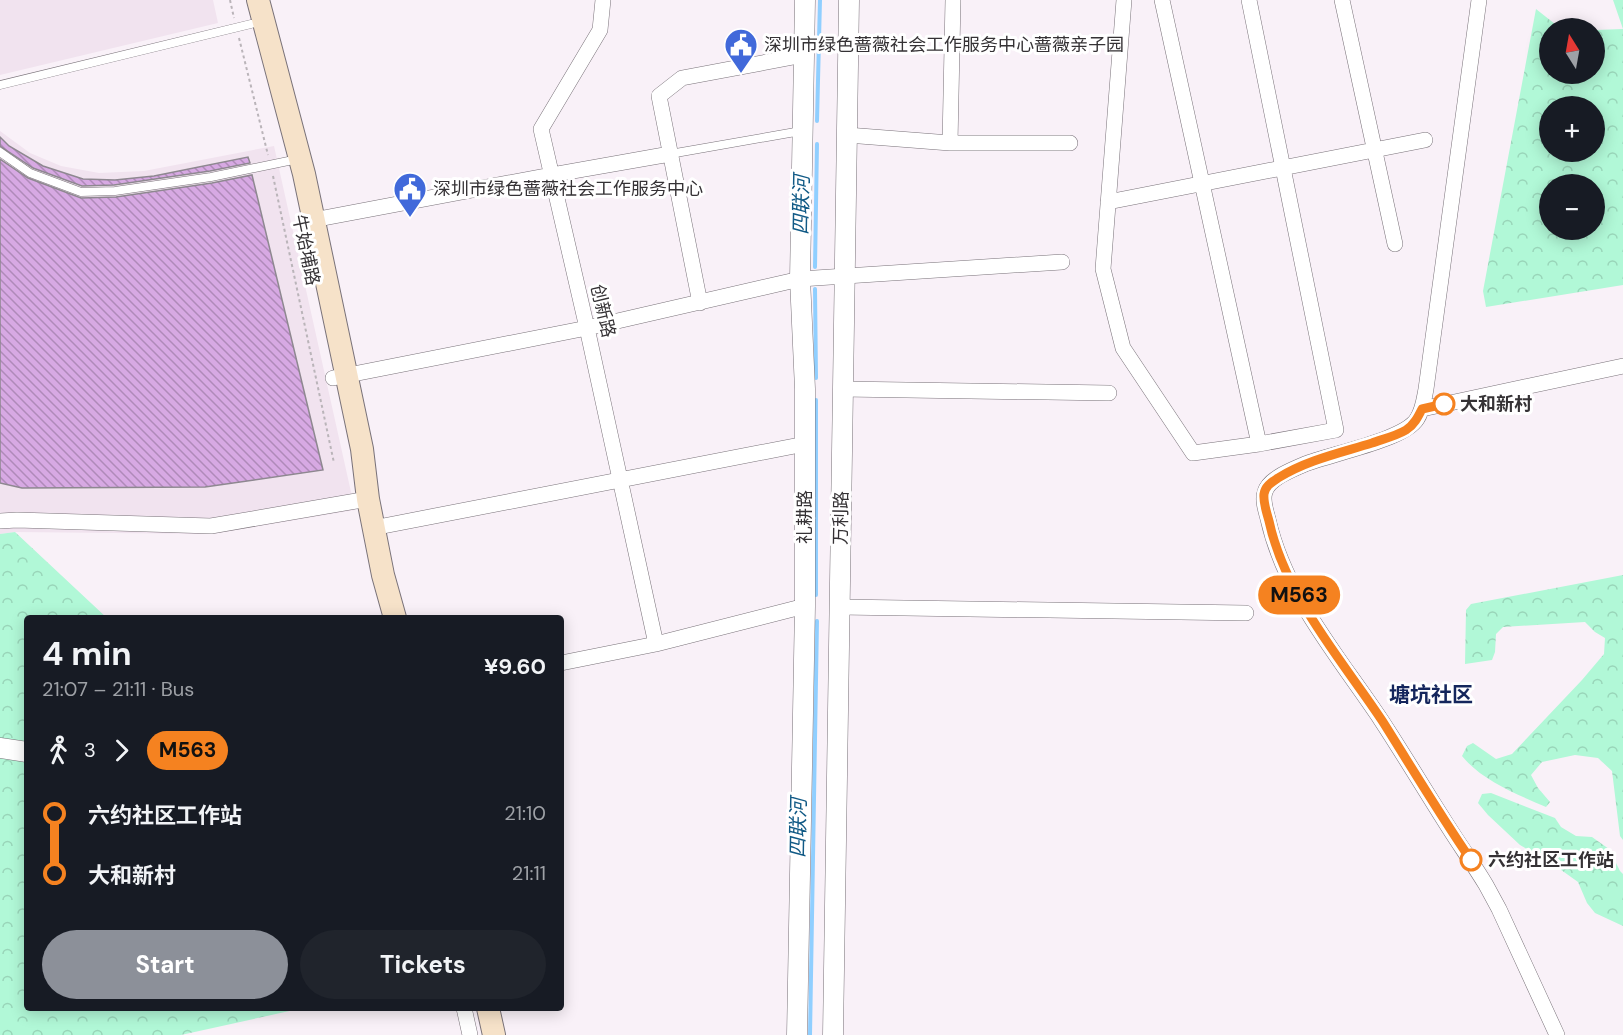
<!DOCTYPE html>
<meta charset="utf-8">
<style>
:root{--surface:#171b24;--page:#20242c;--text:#f1f3f6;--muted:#9ea1a6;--accent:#8c9099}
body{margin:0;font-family:"DM Sans","Noto Sans SC",sans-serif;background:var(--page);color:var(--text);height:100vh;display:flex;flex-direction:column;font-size:22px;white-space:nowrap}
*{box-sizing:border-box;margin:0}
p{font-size:20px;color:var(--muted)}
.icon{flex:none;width:33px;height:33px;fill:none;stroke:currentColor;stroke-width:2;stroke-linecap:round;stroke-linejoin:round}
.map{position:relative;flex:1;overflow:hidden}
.sheet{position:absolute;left:24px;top:615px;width:540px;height:396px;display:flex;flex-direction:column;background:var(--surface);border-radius:6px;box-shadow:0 3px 15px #0003}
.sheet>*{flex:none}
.badge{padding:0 12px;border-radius:20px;font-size:21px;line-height:39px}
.needle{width:39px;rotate:349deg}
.tools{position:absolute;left:1539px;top:18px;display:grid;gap:12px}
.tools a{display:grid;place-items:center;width:66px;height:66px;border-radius:50%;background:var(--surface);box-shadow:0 3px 15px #0003;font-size:30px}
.map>.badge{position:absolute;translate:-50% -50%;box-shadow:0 0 0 3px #fff}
.legs{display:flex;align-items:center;gap:9px;height:66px;padding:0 18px;font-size:20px}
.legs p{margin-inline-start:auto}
.overview{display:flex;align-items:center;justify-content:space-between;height:102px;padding:0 18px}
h1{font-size:33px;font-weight:700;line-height:45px}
.cta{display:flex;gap:12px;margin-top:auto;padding:12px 18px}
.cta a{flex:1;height:69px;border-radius:36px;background:var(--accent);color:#fff;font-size:24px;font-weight:700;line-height:69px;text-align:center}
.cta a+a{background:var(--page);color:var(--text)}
ul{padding:0 18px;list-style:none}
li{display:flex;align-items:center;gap:21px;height:60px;font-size:22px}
li i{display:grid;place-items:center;width:9px;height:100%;margin:0 8px;background:currentColor}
li i::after{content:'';width:15px;height:15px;margin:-8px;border:4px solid;border-radius:50%;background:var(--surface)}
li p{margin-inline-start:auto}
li:first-child i{background:linear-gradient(#0000 50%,currentColor 0)}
li:last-child i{background:linear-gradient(currentColor 50%,#0000 0)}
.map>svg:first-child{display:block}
</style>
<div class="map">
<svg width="1623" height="1035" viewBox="0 0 1623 1035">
<defs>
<pattern id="forest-crowns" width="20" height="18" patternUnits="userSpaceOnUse" patternTransform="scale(1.5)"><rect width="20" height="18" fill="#b1f8d7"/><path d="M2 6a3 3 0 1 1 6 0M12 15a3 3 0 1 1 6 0" fill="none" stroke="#99d5b9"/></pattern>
<pattern id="building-back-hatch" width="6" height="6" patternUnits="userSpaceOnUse" patternTransform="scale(1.5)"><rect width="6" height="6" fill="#d7a9e3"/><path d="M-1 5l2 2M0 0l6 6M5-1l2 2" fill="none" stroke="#af8ab9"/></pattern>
</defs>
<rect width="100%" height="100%" fill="#f9f1f8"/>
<path fill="#f1e3ef" d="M0,0H213L218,23L0,75Z
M0,131L30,153L61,166L99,173L144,171L274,146L355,510L212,534L15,532L0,534Z"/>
<path fill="url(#forest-crowns)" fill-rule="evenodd" d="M1613,0H1623V285L1486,307L1483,291L1536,9L1560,28H1550V74H1594L1595,30L1623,29ZM1594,106V152H1550V106ZM1550,184H1594V230H1550Z
M15,532L107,618H27V1008H303L181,1035H0V534Z
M1623,575V840L1620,836L1612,771L1598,758L1575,755L1542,762L1531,775L1538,788L1550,802L1546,807C1518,795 1481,780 1462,756L1467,746L1473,743L1496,759L1512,754L1582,680L1604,654L1605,638L1595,632L1585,622L1503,627L1496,634L1495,652L1492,660L1465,664L1466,610L1471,604Z
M1491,793L1555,818L1561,827L1576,836L1592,837L1609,849L1620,871L1623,874V926L1595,913L1587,903L1578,882L1557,867L1520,845L1488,815L1478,803L1482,794Z"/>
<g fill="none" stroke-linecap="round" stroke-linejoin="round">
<path stroke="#90cfff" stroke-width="4" d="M817,121L820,0
M815,267L817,144
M815,289L816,378
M816,400V595
M810,1035L817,621"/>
</g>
<path fill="url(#building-back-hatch)" stroke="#8e8890" stroke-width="1.5" d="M0,137L9,146L43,166L83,179L115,180L154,176L248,157L250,163L210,171L114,185L82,186L33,168L0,146Z
M0,159L28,178L81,198L116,197L212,183L252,175L323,470L205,487L22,488L0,483Z"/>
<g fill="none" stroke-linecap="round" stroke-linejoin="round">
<defs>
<path id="service" d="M0,85L251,24
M0,152L30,173L81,192L115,191L211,177L298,159
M670,154L801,131"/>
<path id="minor" d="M603,0L600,30L541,129L587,328L656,644
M1124,0L1103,269L1123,348L1193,453L1259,444L1336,430L1249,0
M1162,0L1259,444
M1342,0L1395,244
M1479,0L1426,389C1424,399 1423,410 1417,419C1404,440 1330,454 1305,464C1292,470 1269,478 1265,492C1262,500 1266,511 1268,519C1285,595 1339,657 1381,720C1404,755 1426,792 1449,828C1461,847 1474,865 1486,885L1499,909L1557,1035
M847,135L950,143H1070
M950,143L953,0
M1108,202L1425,140
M313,220L551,175L670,154
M700,303L659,96L682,78L804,55
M333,378L587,328L800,279L1062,262
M843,389L1109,393
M1422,409L1623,366
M0,521L17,520L211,526L368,499
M373,528L805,444
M840,607L1246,613
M561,663L656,644L805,606
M464,1008L470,1035"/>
<path id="tertiary" d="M0,748L27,752
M797,1035L805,606V389L800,279L805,0
M833,1035L849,0"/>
<path id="secondary" d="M258,0L304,174L362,449L368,499L383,575L395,618
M488,1008L494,1035"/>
</defs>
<use href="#service" stroke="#797279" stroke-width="9"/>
<use href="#minor" stroke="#797279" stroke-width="16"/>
<use href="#tertiary" stroke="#797279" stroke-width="21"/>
<use href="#secondary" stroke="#797279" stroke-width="24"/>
<path stroke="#bab4b9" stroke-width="2" stroke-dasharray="3 3" stroke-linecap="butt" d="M230,0L234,18
M239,38L268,155
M273,176L334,463"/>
<use href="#service" stroke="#fff" stroke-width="8"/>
<use href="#minor" stroke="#fff" stroke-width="15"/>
<use href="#tertiary" stroke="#fff" stroke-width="20"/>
<use href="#secondary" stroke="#f6e2c9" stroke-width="22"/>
</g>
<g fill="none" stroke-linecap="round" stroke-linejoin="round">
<defs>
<path id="line-1" d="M1444,404L1422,409C1418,417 1414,425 1406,430C1396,436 1383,439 1372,443C1340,453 1307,460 1278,478C1272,482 1265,486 1264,494C1263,503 1267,513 1269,521C1285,596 1342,660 1383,722C1412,768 1440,815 1471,860"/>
</defs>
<use href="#line-1" stroke="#fff" stroke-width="14"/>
<use href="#line-1" stroke="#f58220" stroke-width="9"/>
</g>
<defs>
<symbol id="civic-pin" viewBox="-11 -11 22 30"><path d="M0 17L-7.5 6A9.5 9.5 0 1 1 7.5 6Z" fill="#4169da" stroke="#fff"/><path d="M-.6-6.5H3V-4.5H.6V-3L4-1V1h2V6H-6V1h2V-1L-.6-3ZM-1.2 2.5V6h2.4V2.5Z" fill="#fff"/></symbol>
</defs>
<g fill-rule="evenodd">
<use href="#civic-pin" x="722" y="26" width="38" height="52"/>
<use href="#civic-pin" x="391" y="170" width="38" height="52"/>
</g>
<g fill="#fff" stroke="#f58220" stroke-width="3">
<circle cx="1444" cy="404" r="10"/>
<circle cx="1471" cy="860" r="10"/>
</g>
<g text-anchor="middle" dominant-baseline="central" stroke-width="6" stroke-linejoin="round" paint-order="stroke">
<g font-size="18" fill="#353235" stroke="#fff" text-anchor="start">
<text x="764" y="45">深圳市绿色蔷薇社会工作服务中心蔷薇亲子园</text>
<text x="433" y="189">深圳市绿色蔷薇社会工作服务中心</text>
</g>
<g font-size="18" fill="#353235" stroke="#fff">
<text transform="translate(306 250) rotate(78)">牛始埔路</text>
<text transform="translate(603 311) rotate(77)">创新路</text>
<text transform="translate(805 517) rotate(-90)">礼耕路</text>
<text transform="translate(841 518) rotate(-89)">万利路</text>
</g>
<g font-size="18" font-weight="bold" fill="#353235" stroke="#fff" text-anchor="start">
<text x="1460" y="404">大和新村</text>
<text x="1488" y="860">六约社区工作站</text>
</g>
<g font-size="20" font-style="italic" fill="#115a86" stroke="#fff">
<text transform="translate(801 205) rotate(-89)">四联河</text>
<text transform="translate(798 828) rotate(-89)">四联河</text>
</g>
<g font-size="21" font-weight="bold" fill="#14265c" stroke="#fff">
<text x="1431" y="695">塘坑社区</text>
</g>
</g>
</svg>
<div class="tools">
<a><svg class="needle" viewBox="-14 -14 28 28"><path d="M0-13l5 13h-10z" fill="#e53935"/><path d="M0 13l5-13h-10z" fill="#9ea1a6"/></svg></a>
<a>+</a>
<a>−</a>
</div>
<b class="badge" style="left:1299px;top:595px;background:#f58220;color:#111">M563</b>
<section class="sheet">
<div class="overview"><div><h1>4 min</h1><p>21:07 – 21:11 · Bus</p></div><b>¥9.60</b></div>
<div class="legs"><svg class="icon" aria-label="walk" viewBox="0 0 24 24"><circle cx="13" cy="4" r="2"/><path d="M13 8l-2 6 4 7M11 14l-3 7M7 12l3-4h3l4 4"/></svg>3<svg class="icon" aria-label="forward" viewBox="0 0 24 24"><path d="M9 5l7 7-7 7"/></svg><b class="badge" style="background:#f58220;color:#111">M563</b></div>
<ul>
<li><i style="color:#f58220"></i><b>六约社区工作站</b><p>21:10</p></li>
<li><i style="color:#f58220"></i><b>大和新村</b><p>21:11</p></li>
</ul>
<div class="cta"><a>Start</a><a>Tickets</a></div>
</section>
</div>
